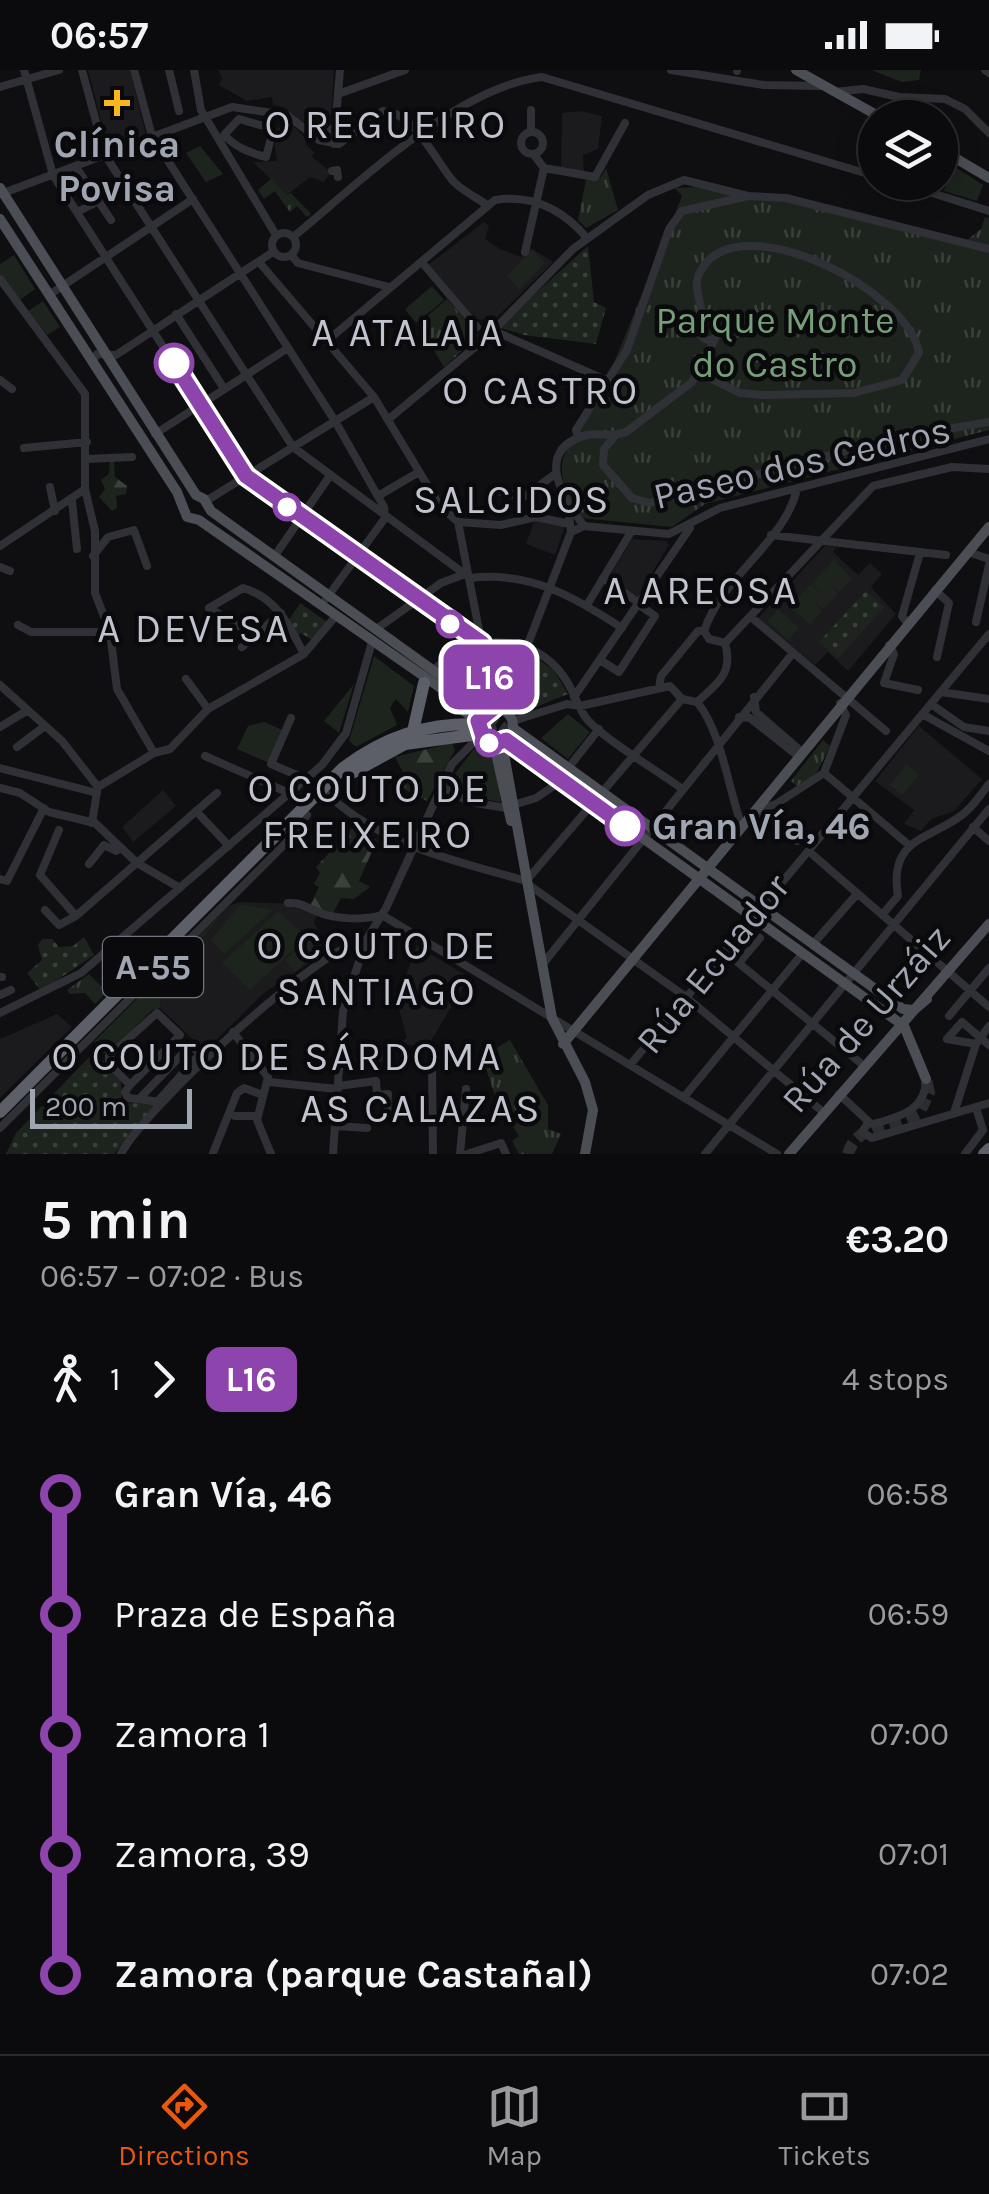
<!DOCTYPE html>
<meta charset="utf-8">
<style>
:root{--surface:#0b0b0d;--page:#141416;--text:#f1f3f6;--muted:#9a9b9d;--line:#2b2b2e;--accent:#ea580c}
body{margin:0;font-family:Karla,sans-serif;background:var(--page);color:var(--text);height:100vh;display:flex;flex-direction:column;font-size:38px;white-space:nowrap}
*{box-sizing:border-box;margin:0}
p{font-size:32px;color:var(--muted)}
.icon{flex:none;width:55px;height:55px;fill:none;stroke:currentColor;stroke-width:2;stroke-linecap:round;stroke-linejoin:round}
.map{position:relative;height:1084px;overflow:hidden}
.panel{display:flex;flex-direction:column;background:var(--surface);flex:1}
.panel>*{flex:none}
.badge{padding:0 20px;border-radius:15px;font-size:35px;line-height:65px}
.controls{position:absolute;left:858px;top:30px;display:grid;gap:20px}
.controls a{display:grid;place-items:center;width:100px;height:100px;border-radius:50%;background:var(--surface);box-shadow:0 5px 25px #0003,0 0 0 2px var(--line);font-size:50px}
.scale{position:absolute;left:30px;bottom:25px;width:162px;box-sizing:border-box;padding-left:10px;border:5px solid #a0a5b2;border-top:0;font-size:28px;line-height:35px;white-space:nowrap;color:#a0a5b2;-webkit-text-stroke:8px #0a0a0c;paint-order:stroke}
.map>.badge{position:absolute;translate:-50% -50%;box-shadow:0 0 0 5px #fff}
.legs{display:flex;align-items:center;gap:15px;height:110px;padding:0 40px;font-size:32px}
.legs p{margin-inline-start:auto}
.overview{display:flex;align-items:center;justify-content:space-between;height:170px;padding:0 40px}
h1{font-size:55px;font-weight:700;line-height:75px}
ul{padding:0 40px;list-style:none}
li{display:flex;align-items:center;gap:35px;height:120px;font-size:38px}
li i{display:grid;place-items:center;width:15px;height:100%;margin:0 12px;background:currentColor}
li i::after{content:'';width:25px;height:25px;margin:-12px;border:8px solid;border-radius:50%;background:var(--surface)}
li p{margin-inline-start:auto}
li:first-child i{background:linear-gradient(#0000 50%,currentColor 0)}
li:last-child i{background:linear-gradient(currentColor 50%,#0000 0)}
.status{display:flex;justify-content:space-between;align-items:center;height:70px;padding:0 50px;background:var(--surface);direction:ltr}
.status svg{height:28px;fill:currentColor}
.tab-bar{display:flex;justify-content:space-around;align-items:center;height:140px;border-top:2px solid var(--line);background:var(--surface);font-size:28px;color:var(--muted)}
.tab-bar a{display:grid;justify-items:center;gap:5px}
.tab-bar .selected{color:var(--accent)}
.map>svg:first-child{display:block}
</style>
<div class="status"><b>06:57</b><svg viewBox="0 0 49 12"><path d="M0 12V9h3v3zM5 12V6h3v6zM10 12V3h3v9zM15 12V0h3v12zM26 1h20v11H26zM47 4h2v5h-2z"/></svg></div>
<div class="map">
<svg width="989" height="1084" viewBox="0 0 989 1084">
<defs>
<pattern id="forest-firs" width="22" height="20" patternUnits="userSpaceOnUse" patternTransform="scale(2.5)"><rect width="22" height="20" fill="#1c241d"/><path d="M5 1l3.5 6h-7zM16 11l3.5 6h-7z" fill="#3a413b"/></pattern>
<pattern id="park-tufts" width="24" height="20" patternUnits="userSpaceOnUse" patternTransform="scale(2.5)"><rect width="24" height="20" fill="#1c241d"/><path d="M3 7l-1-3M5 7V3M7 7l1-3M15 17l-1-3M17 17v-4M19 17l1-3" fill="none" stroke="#3a413b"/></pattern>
<pattern id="garden-dots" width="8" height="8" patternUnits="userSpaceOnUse" patternTransform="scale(2.5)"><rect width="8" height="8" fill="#1c241d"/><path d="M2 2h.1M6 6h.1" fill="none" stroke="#3a413b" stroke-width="1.8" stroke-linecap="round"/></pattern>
</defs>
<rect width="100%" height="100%" fill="#0f0f11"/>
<path fill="#1b1b1e" d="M88,0H130L146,65L108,77Z
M218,0H334L331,51L303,52L284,37L273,35L272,27L247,31L219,15L222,8Z
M580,41L602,46L598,79L583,85L584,103L561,99L562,43Z
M288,50L308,71L305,74L314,82L312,87L331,102L324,112L310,107L287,125L253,92L277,91L273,62Z
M484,152L489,156L485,169L500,179L521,187L531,178L553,192L494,250L474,249L428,195Z
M535,449L565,456L555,485L526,474Z
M632,469L666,471L669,475L636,529L608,509Z
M825,476L836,477L833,482L858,505L870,493L882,504L871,517L896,544L848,601L828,582L815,595L758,548Z
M919,656L982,709L954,741L931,749L921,761L904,754L914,740L875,711Z
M163,720L176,736L133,772L122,757Z
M241,832L298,834L317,843L314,853L330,879L264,923L205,981L160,938L161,918L230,835Z
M417,876L469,907L428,976L407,975L380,992L346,990L373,986L407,968L394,922L400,921Z
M57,944L72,957L0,1028V969Z"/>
<path fill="#1c241d" d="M871,0H921L919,10L902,12Z
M952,95L983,115L977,131L944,121Z
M532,180L545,193L520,219L507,206Z
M14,185L35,219L20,230L0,204V194Z
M432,216L444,230L416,253L405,239Z
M43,231L60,257L47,265L28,241Z
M834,490L852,509L839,522L831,515L838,524L824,539L814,533L822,541L810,554L789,537L811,514L823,525L812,513Z
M778,539L799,558L788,570L767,551Z
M374,586L414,616L408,642L396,629L390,638L397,655L356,677L349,671Z
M354,614L339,663L324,651Z
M568,644L590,662L568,689L541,668Z
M264,652L283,660L269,693L237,679L248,656Z
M474,679L494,688L501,732L470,727L448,713Z
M907,694L919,705L902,725L890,715Z
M230,835L161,918L160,938L152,940L107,985L94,972Z
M240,835L273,840L224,884L211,870Z
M278,841L307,867L250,920L222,893Z
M309,868L320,880L295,902L285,890Z"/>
<path fill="url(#forest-firs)" d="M110,389L114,390L115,407L127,416L126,424L116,426L117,438L112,441L99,427L105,419L101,410L109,404Z
M452,673L455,680L427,731L398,716L404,704L395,687Z
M353,757L377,770L359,811L370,817L354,829L341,828L333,843L310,835L319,817L314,814L320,803L316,797Z"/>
<path fill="url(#park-tufts)" d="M200,76L223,104L206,112L186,83Z
M606,98L618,140L586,158L578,150L586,110L601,107Z
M271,109L287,125L291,123L311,144L307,147L297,136L290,142L275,121L264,129L258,120Z
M699,117L793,133L961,175L981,159L985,147L989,148V360L705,434L672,457L582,448C542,390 568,379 603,327L615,328L622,308L611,300L682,126L675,118Z
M447,229L479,266L444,297L418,254Z
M823,670L830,676L816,704L797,716L791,711Z
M89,904L107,922L95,934L85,923L70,924L67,920Z
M510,970L548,1035V1059L561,1064L552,1084H519L512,1071L519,1066L496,1029L482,986Z"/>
<path fill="url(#garden-dots)" d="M588,176L594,232L606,238L596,274L524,265L498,257Z
M866,521L884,537L838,589L819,572Z
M300,533L327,552L313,571L301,563L298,566L289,550Z
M533,585L554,601L568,624L526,641L514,628Z
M84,867L94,885L41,921L27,903L42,890L38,875L42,869H52L59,877L73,876Z
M95,981L121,1012L122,1033L159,1034L114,1084H6L16,1063Z"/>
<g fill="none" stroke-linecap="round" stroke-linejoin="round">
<path stroke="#2c2d31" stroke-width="10" stroke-dasharray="10 5" stroke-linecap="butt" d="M477,638L520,669
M489,652L499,679"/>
<path stroke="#2c2d31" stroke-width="12" stroke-dasharray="12 6" stroke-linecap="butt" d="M848,1084C856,1053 895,1057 919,1043L929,1023L926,1009"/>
<path stroke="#303136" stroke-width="8" d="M24,0L53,105L246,406L482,573
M82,0L105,85L293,377L470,508
M134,0L152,66L335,351L384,437L385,448
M169,0L179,41
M194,0L201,40L276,165
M671,0L764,15L820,16
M985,0L989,3
M737,1V0
M0,17L59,0
M834,22L863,19L899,27L945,29L965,39L989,63
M338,24L405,0
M531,40V62
M239,49L267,57L271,68L266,87C247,82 236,77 224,65Z
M305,59H335L334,74
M335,59L340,0
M521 73a11 11 0 1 1 22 0a11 11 0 1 1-22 0Z
M534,85L544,98L595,107L625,53
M78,100L111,150
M332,101L337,100L338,107
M897,112L989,141
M1,124L232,37L287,45L319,70L339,74L383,41C415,42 435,91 454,112C464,122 476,127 487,135
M81,140L99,131
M272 175a12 12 0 1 1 24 0a12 12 0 1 1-24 0Z
M293,167C359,113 457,17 542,7L875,106
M525,182L544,98
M291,185L298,193L389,217
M259,192L374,327L440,436L458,452L494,637
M425,196L477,257
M0,209L85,324V419L95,461V523L110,562L117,619L154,683
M49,225L193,129
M176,244L223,317
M700 261a9 9 0 1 1 18 0a9 9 0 1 1-18 0Z
M492,260L608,311
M328,270L495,130C533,124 563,140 587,168
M92,292L97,284L116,285L273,182
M699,303L740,323L765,325L854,323L902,310L919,283C910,221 737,131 700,202C691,219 705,236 702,255
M0,310L12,319
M390,348L486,268L573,179L648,125L684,110L748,126
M155,364L288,278
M614,367L604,379L603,395L632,428L649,433L894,368L989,352
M578,368L576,360L627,280L669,159L682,141L748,126L786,128L989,179
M24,378L87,372
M86,389L132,387
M50,417L55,441
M498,421L524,427L555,404
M378,426L419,402
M72,431L77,479
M206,431L374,327
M458,452L501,455L536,447L570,454
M584,456C563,429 532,379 587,365C601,362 612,368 626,362L692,312L715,269
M571,462L584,456L669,464L720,438L989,369
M771,465L946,485
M0,476L85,419
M968,482L989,489
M93,486L108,467L134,460L147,496
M274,487L329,407
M0,497L10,501
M470,508C530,501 573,526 622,558
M603,508L639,533
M935,520L949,533L937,587
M326,529L385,448
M587,535L631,462
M751,547L886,661
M976,552L989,495
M908,554L902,546L920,483
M18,555L31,562H110
M241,557L209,538L243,518C277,528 288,554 304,584
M375,560L441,513L465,504
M704,561C723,505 785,472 797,419
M704,561L709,569L725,573
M725,573L873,416L952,397L989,399
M889,575L894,584L884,613L918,620
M242,577L281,543
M600,590L619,602L655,546L638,534
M434,600C470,562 533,562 564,607C573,619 577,636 586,648C602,668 658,701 681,718
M186,609L208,639
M0,615L62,671L98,717
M659,618L661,606L698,561H704
M941,622L989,629
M574,627L690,458
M754,627L756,642L802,682
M697,632C722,662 728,719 742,756
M931,634L964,657L989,661
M503,639L571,462L568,439
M922,644L989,681
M739,647L750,648L798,686
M291,648L271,694L306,709
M513,651L567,634L580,636L670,616L682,629L697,632C717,614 734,604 725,573
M0,657L28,640
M17,677L45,656
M205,686L289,723
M569,697L599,659
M0,698L97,723
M824,703L910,776
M440,716L470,732L506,738
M98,717L154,683L170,679L208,639L304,584L335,547
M0,718L20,723L49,742L95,753L137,793L180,818
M328,725C386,777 453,790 526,811
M513,735L536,728L561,711
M196,741L229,776
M754,741L776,734L824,703L846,645L840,633
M754,741L797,771
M92,753L97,721
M973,757L989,771
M59,760L40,805L76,846
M813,785L989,937
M89,794L104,775L116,781L120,778
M0,809L7,811L44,738
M526,811L682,629
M529,815L686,927L823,1042
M288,833C301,832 307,838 318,842C337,850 364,850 382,845
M45,840L59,855L76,846L217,723
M382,845L777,1084
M882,845L898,826C888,768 929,770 962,745C973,737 981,724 989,714
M813,874L857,824
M724,881L863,995
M739,893L760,868
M542,895L793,583
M0,907H2
M0,925L11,920
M0,943L81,903L322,695L346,663L372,572
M157,943L180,965L130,1015L109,994V986Z
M949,946L989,898
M233,962L268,1007L257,1050L271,1084
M947,969L962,952L989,975
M947,969L976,974
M630,995L989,564
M432,999L433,1084
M269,1012L337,1019
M130,1015L125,1022L128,1028L162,1032
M338,1016L376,1011L377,1025L388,1024L387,1047
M839,1024L870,1053
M684,1027L802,884
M139,1029L191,975L200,984L159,1030
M954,1043L976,974L989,956
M235,1046H257
M868,1053L862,1062L872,1068L989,1033
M873,1054C900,1047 926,1040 926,1009
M335,1056L367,1058
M0,1058L285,774L307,745
M213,1083L237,1023L244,1018L263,1025
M121,1084C141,1042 321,874 366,870
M333,1084L343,941L366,870L386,838L452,694L480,666
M460,1084L466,1019
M467,1084L501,1073L506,1084
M705,1084L989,739
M965,1084L983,1060L976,1038"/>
<path stroke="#4c4e55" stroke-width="10" d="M796,0L882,48
M940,79L989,108
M0,118L196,425L204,429L211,441L487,639
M0,149L177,422L187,447L199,450L458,630
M448,630L478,651
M477 656a18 18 0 1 1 36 0a18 18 0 1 1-36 0Z
M513,658L903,939L914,940L927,929
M502,673L552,948L585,1012L593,1040L585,1084
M494,674L511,751
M526,679L633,761L904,956L926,1009
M563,974L989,457
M789,1084L989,854"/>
<path stroke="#5c5f67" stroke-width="12" d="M413,661L424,613
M350,704L405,674L479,664
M0,1042L343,698C384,667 426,653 477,654
M984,1084L989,1079"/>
</g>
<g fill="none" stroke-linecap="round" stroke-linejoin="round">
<defs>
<path id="line-1" d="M174,293L246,406L482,573L494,638L478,651L484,670L494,674L506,670L625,756"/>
</defs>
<use href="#line-1" stroke="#fff" stroke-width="22"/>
<use href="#line-1" stroke="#8e44ad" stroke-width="15"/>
</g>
<path fill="#f9b61f" stroke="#0a0a0c" stroke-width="4" d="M112 18h10v10h10v10h-10v10h-10v-10h-10v-10h10z"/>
<g fill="#fff" stroke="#8e44ad" stroke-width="5">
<circle cx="174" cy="293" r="18"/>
<circle cx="287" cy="437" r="12"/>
<circle cx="450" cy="554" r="12"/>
<circle cx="489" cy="673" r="12"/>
<circle cx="625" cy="756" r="18"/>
</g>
<g text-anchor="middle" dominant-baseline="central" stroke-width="9" stroke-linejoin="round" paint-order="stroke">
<rect fill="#0a0a0c" stroke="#737680" stroke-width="2.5" x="103" y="867" width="100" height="60" rx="8"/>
<g font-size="35" font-weight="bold" fill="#a0a5b2">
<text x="153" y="897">A-55</text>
</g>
<g font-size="38" font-weight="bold" fill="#a0a5b2" stroke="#0a0a0c">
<text x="117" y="74">Clínica<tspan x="117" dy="44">Povisa</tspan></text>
</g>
<g font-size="38" fill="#759f79" stroke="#0a0a0c">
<text x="775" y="250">Parque Monte<tspan x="775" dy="44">do Castro</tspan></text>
</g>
<g font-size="38" fill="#a0a5b2" stroke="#0a0a0c">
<text transform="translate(802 393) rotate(-13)">Paseo dos Cedros</text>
<text transform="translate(713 894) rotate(-51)">Rúa Ecuador</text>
<text transform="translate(866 949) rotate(-49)">Rúa de Urzáiz</text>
</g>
<g font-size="38" font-weight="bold" fill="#a0a5b2" stroke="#0a0a0c" text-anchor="start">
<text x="652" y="756">Gran Vía, 46</text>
</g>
<g font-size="40" letter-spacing="2.5" fill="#c1c4ce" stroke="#0a0a0c">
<text x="386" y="54">O REGUEIRO</text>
<text x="408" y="262">A ATALAIA</text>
<text x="541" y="320">O CASTRO</text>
<text x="512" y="429">SALCIDOS</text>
<text x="701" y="520">A AREOSA</text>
<text x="194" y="558">A DEVESA</text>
<text x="368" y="718">O COUTO DE<tspan x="368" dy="46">FREIXEIRO</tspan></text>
<text x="377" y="875">O COUTO DE<tspan x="377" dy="46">SANTIAGO</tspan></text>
<text x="277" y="986">O COUTO DE SÁRDOMA</text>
<text x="421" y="1038">AS CALAZAS</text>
</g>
</g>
</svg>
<div class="controls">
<a><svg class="icon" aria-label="layers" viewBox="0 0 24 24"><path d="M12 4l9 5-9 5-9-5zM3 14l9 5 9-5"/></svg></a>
</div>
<div class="scale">200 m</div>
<b class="badge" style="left:489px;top:607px;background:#8e44ad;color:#fff">L16</b>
</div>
<section class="panel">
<div class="overview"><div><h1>5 min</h1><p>06:57 – 07:02 · Bus</p></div><b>€3.20</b></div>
<div class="legs"><svg class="icon" aria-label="walk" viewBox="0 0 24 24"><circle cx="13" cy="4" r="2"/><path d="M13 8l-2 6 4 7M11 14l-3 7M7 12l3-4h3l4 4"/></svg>1<svg class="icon" aria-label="forward" viewBox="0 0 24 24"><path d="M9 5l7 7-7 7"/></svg><b class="badge" style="background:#8e44ad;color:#fff">L16</b><p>4 stops</p></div>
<ul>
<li><i style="color:#8e44ad"></i><b>Gran Vía, 46</b><p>06:58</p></li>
<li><i style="color:#8e44ad"></i><span>Praza de España</span><p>06:59</p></li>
<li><i style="color:#8e44ad"></i><span>Zamora 1</span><p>07:00</p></li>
<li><i style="color:#8e44ad"></i><span>Zamora, 39</span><p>07:01</p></li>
<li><i style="color:#8e44ad"></i><b>Zamora (parque Castañal)</b><p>07:02</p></li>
</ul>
</section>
<nav class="tab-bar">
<a class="selected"><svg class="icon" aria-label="directions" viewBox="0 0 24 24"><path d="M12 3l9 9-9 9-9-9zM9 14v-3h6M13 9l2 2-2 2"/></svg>Directions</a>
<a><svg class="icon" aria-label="map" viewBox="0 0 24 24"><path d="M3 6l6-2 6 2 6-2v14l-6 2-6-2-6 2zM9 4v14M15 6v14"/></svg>Map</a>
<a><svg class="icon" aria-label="tickets" viewBox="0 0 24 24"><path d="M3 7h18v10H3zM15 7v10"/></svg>Tickets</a>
</nav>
